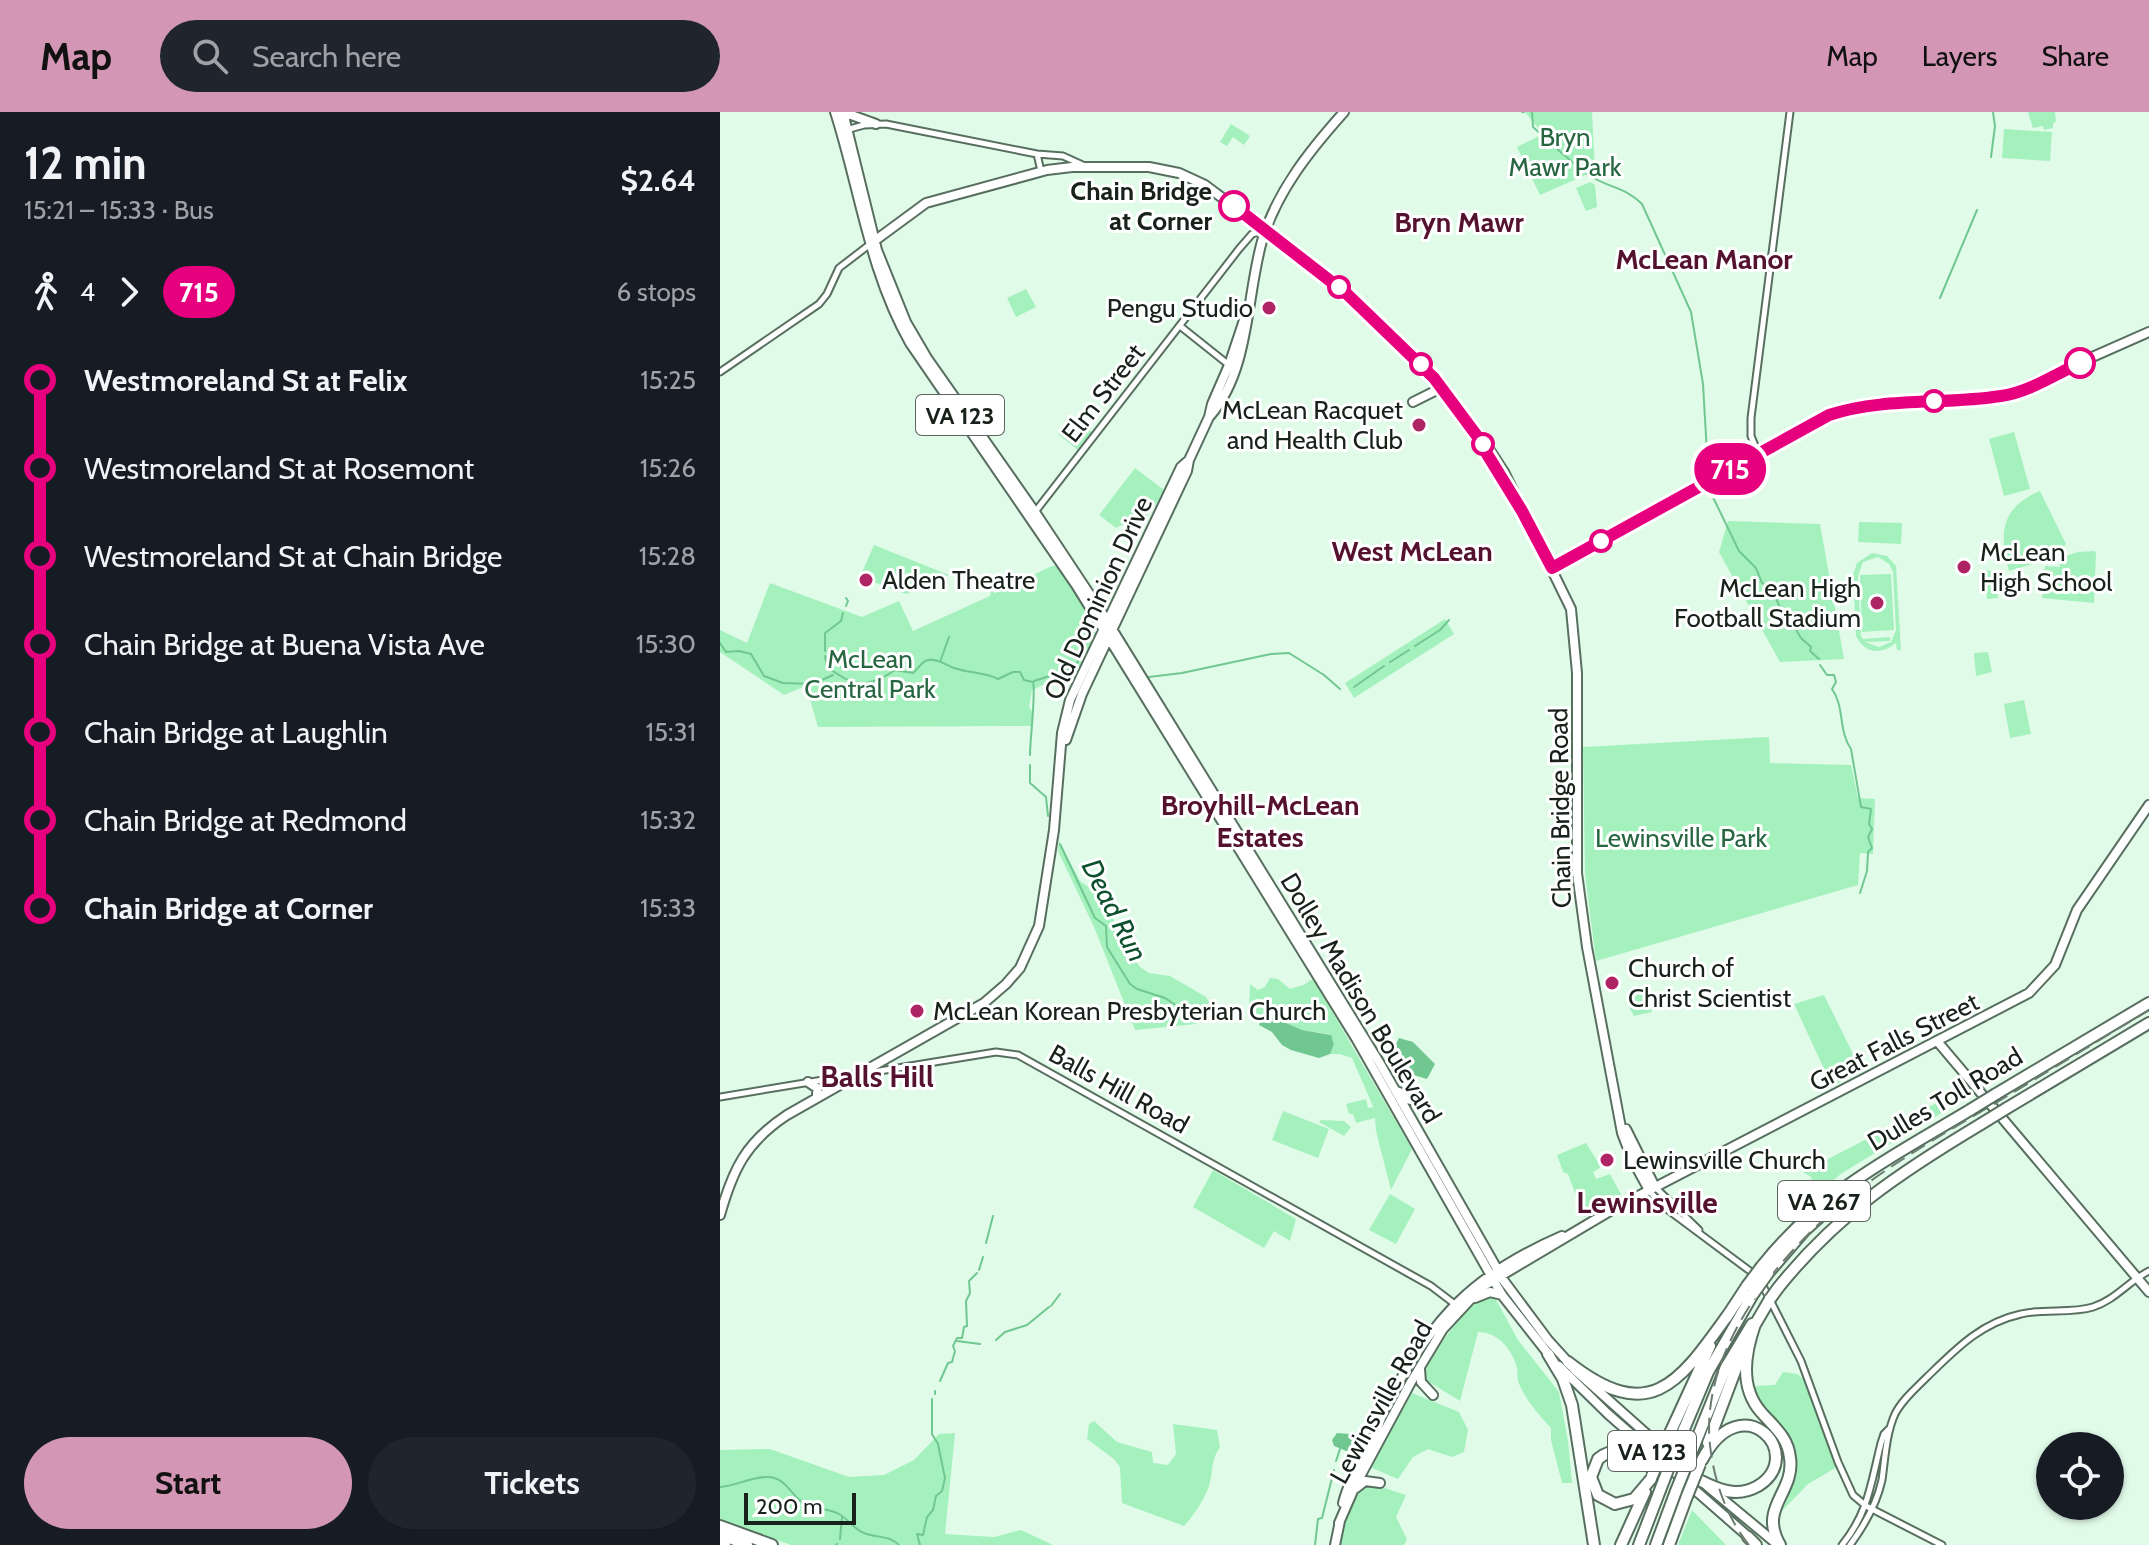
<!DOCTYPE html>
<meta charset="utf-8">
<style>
:root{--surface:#171b24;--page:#20242c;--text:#f1f3f6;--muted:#9ea1a6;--accent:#d396b4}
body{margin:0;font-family:Cabin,sans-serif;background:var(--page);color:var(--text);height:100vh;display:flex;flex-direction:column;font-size:30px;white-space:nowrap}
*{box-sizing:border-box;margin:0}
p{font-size:26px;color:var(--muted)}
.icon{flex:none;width:44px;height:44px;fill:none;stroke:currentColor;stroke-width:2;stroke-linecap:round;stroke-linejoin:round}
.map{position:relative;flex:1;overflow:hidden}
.sheet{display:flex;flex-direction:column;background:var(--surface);width:720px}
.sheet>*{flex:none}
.badge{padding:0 16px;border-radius:26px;font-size:28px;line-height:52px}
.fabs{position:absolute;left:1316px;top:1320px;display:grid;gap:16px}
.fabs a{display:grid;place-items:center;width:88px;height:88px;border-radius:50%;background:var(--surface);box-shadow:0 2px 6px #0004;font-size:40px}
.scale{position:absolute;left:24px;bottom:20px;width:112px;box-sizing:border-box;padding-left:8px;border:4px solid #18221b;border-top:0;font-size:22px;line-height:28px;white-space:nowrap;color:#18221b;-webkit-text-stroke:6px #fff;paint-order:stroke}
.map>.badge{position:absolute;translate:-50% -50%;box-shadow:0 0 0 4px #fff}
.legs{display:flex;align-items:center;gap:12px;height:88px;padding:0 24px;font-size:26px}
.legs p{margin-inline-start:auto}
.headline{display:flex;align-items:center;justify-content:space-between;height:136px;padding:0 24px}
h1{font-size:44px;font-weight:700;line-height:60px}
.button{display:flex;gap:16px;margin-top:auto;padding:16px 24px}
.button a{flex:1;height:92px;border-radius:48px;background:var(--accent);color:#111;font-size:32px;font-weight:700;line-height:92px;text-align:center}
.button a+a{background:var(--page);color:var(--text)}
ul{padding:0 24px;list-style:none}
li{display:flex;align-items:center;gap:28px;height:88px;font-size:30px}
li i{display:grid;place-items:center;width:12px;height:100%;margin:0 10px;background:currentColor}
li i::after{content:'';width:20px;height:20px;margin:-10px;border:6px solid;border-radius:50%;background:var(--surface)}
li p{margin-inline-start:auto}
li:first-child i{background:linear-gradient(#0000 50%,currentColor 0)}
li:last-child i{background:linear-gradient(currentColor 50%,#0000 0)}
header{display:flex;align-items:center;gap:48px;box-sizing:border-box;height:112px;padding:0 40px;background:var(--accent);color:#111}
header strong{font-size:38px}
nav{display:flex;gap:44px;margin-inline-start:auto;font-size:28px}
.search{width:560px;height:72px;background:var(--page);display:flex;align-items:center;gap:20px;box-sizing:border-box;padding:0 28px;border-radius:44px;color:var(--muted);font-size:30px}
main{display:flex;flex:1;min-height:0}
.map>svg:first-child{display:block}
</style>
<header>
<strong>Map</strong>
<div class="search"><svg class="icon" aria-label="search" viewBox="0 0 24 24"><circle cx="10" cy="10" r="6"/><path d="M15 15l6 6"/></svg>Search here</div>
<nav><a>Map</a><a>Layers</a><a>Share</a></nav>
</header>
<main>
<section class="sheet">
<div class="headline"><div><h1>12 min</h1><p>15:21 – 15:33 · Bus</p></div><b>$2.64</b></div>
<div class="legs"><svg class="icon" aria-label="walk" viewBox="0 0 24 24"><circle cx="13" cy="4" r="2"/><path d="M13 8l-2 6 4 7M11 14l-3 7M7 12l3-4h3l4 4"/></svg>4<svg class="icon" aria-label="forward" viewBox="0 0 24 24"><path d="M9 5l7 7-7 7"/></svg><b class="badge" style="background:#e6007e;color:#fff">715</b><p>6 stops</p></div>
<ul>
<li><i style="color:#e6007e"></i><b>Westmoreland St at Felix</b><p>15:25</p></li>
<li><i style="color:#e6007e"></i><span>Westmoreland St at Rosemont</span><p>15:26</p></li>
<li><i style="color:#e6007e"></i><span>Westmoreland St at Chain Bridge</span><p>15:28</p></li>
<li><i style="color:#e6007e"></i><span>Chain Bridge at Buena Vista Ave</span><p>15:30</p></li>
<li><i style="color:#e6007e"></i><span>Chain Bridge at Laughlin</span><p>15:31</p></li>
<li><i style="color:#e6007e"></i><span>Chain Bridge at Redmond</span><p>15:32</p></li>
<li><i style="color:#e6007e"></i><b>Chain Bridge at Corner</b><p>15:33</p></li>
</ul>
<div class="button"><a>Start</a><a>Tickets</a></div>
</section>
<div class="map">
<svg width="1429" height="1433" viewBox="0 0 1429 1433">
<rect width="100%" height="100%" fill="#e1fbe9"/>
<path fill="#a4f1be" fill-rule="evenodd" d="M805,0H872L875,59L820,83L797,35L823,22Z
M1308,0H1335L1336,10L1333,11V16L1324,18L1323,14L1313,16Z
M511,12L530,24L524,33L513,25L507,34L500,30Z
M1284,17L1332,20L1330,49L1282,46Z
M870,70L875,73L877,95L866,99L856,76Z
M306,177L316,195L296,205L287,186Z
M350,303L372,320L359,339L338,322Z
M1294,320L1310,377L1284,384L1269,327Z
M415,356L444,378L432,399L424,406L420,404L396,416L379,403Z
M1320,379L1346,432C1335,448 1307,453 1289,459C1279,422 1280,396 1320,379Z
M1008,409L1100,412L1124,547L1060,550L999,440Z
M1139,410L1182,411L1181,432L1138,430Z
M154,433L229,463L186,482L140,465Z
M1374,439L1376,441L1374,491L1322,486L1325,454L1340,455L1339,446L1358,440Z
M1152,441L1167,444L1176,454L1181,538H1177L1176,531C1161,543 1145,542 1136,524L1133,463L1137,451ZM1158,445L1169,452L1173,460L1176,518L1171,530L1159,535L1145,530L1170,529V525L1143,527L1141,524L1138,464L1143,450Z
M332,454H339L348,470L350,469L371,505L376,522L356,563L334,568L312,578L309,595L312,599V614L98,615L86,574L64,583L0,540V518L27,531L50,471L142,505L179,489L193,519L270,484L271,479L275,481Z
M1265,458L1273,459L1278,486L1267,487Z
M1171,462L1174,518L1142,520L1140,463Z
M725,507L734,522L634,586L625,571Z
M1268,540L1272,560L1256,564L1254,541Z
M1304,588L1311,622L1290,626L1284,592Z
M1049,625L1050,651L1131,653L1138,686L1155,687L1153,742L1140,741L1138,773L876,849L865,762L863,635Z
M339,729L360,769L386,787L402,831L420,855L429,861L450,864L486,885L489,890L487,900L476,912L415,918L374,815L338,739Z
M550,866L558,867L570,877L583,873L593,867L692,1037L671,1078L656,1019L655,1006L636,1011L633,1002H629L626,992L646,987L648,996L653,995L655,999L632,946L620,942H610L614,930L609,922L582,918L550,904L529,901L530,872L538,878L545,875Z
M926,875L932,900L914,904L909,895V884L923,880V876Z
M1104,883L1142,960L1112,974L1074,892Z
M1222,988L1228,997L1122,1061L1090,1087L1095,1076L1091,1065L1083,1060Z
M563,999L609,1017L598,1046L552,1028Z
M601,1008L624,1009L631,1015L624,1024L599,1010Z
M866,1031L881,1055L873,1060L876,1067L890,1062L903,1086L864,1105L848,1062L843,1060L837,1043Z
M493,1058L576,1107L570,1129L554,1119L544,1136L473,1095Z
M670,1082L695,1097L676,1132L649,1118Z
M768,1184H774L798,1228L839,1280L848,1329L852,1371H842L831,1328V1316C819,1303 804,1286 798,1269C797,1265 798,1260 797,1256C792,1237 778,1220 758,1220L740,1289L701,1265C717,1239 739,1197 768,1184Z
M1063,1260L1077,1262L1085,1268L1117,1355L1088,1372L1061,1400C1062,1385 1075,1374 1076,1358C1079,1315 1044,1308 1034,1274L1055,1273Z
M692,1281L739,1300L748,1318L744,1340L732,1345L708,1337L693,1345L678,1367L650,1355Z
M374,1309L397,1330L432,1340L433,1351L448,1353L456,1342L453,1312L497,1318L500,1335C490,1350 494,1358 489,1374C484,1388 474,1403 464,1414L402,1391L400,1355L394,1347L367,1327L369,1312Z
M235,1321L225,1422L274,1425L301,1418L333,1433H71L0,1408V1338L50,1337L129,1365L164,1363L194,1348L219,1322Z
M652,1372L686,1383L676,1405L687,1427L684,1433H619L623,1413L642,1373Z
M972,1398L1006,1433H958Z"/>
<path fill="#70c790" d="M542,904H550L582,918L611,923L614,932L610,942L599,946L571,938L562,933L552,920L539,913Z
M679,926L693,930L715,952L707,967L690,962L683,964L676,932Z
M617,1321L629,1322L636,1328L629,1340L614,1334L612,1328Z"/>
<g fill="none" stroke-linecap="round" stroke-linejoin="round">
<path stroke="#70c790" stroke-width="2" d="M802,0H804
M812,0L813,15C832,32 851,51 872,65C890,76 905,75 922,92L971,200L983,272L988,359
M1271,45L1275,14L1273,0
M1220,186L1257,98
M990,379L1019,439L1036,456L1042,471L1051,477L1064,503L1069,506L1081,526L1091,535L1090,539L1099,547
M126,494L128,489L126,486
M0,531L6,540L19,539L31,542L44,564L63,571L93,572L113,563
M695,534L720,518L729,508
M105,539V521L121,509L123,501
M105,544C107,556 111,558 119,563C139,577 156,571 175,558L193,561C198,557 202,549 208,548C217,546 226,553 234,556C248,561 265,560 278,567L293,560H300L304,568L313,570
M220,550L229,525
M670,550L689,538
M1100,553L1107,563H1114L1116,570L1112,577C1125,595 1118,619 1131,637L1141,695L1151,697L1149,712L1152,717L1148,725L1152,736L1148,740L1147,759L1140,781
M429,565L462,561L551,542L569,541L604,563L620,577
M314,569L355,556L371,517
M634,575L664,554
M310,643C310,626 316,582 313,570
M310,653V671L326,685L328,704
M340,732L375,806L386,814L387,835L410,872L417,877L445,886L463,898
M266,1131L273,1104
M259,1158L263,1145
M331,1194L340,1182
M276,1228L285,1220L307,1213L329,1195
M237,1229L260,1232
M220,1269L228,1251L232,1250L235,1239L233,1234L237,1226H242L244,1215L247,1214L246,1189L250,1181L249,1169L257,1161
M215,1279V1282
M616,1349L620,1337
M0,1375C15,1374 34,1364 49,1365C68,1366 73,1389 89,1394C99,1398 109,1396 119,1402C128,1407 135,1418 144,1421C156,1426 169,1423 179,1433
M120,1427L122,1405
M116,1433L117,1432
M200,1433L197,1422L203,1423L207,1405L213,1398L216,1384L222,1379L225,1366L218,1332L212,1322V1287
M595,1433L598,1407L602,1406L614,1358"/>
<defs>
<path id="minor" d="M126,18L144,13L166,12L317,42L343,44L365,54
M317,42L321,59
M460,214L509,253
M0,260L99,192L107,182L119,156L149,133
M1038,341L1031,324V306L1070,0
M315,400L519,137L532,122L546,118
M147,961L276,940L298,943L711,1174L736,1193
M0,985L133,963
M935,1075L979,1118
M929,1079L948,1098L1034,1162
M1041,1170L1081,1249L1118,1350L1133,1383L1146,1394L1222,1433
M1122,1433C1149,1400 1151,1370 1161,1331L1164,1322L1169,1317
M1130,1433C1144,1414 1157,1391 1162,1368C1165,1347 1166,1322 1175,1302C1182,1288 1195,1277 1206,1266C1235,1238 1260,1211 1301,1202C1325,1196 1350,1202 1373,1195C1395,1188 1409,1169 1429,1159"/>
<path id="major" d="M115,0C140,78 149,159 190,231L356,473L637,928L782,1183L830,1244
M123,0L157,138L186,210L207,246L315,400L384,504L659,950L784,1169L828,1228L856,1259L967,1358
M123,0L156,12
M153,130L206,91L327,58L352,55H429L459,61L485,73L588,150L627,182L706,258L771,340L784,360L851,497L857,561V761L867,835L902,1021L912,1047L929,1078
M693,290L715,279H725
M490,304C530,258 526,186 542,129C557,79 590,38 624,0
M771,349L799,395
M832,456L1105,304L1130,296L1161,293L1284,284L1429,220
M346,628L362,582L467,359L469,348L489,305L492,292L509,253L527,199
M1217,929L1429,1180
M88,970L97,976V986
M679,980L687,987L700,990
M906,1017L935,1075
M0,1103C13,1057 26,1030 67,1003L264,891L286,872L300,856L319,814L334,718L342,621L350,588L461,355L469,348
M755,1186L770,1180L782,1183
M839,1254L888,1302L1031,1427
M700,1257L701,1270L713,1283
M987,1374L1058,1433
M636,1376L645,1369L660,1371
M623,1391C629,1367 643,1347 654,1324C659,1313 662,1301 668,1290C712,1206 754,1162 842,1124
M619,1411L636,1372L691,1270L723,1217L762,1175L895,1096L1309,881L1335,853L1357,798L1429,693
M615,1433L620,1409"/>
<path id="highway" d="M1276,982L1429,891
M1287,996L1429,911
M1042,1154C1102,1079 1170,1046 1250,998
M1048,1161L1085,1118L1133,1075
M1058,1176C1117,1102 1181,1060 1261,1012
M1006,1206L1027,1174
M1035,1212C1025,1241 1019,1275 1041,1300C1054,1315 1068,1325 1070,1346C1075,1381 1038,1395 1060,1433
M1033,1216L1050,1187
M828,1242L843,1267L852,1293L874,1433
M848,1250C931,1315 959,1271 1010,1200
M951,1319L990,1234
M959,1329L988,1260L1033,1182
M988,1331L1023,1238
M972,1339L1006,1255L1032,1212
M931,1367L914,1387L895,1392L878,1383L871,1365L878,1347C899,1330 922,1340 944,1350
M979,1368C999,1378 1017,1386 1038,1374C1088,1343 1022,1271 982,1348
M0,1414L52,1433
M0,1422L27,1433
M1028,1425L1036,1433
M0,1431L5,1433
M901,1433L925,1380
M919,1433L944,1368
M936,1433L956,1379
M949,1433L967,1384"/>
</defs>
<use href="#minor" stroke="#586f5f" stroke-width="9"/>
<use href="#major" stroke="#586f5f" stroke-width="12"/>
<use href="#highway" stroke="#586f5f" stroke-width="14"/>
<use href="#minor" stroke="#fff" stroke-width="5"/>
<use href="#major" stroke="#fff" stroke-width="8"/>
<use href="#highway" stroke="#fff" stroke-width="10"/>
<path stroke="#6c7c71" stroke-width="2" stroke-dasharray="16 8" stroke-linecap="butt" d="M1029,1433C1006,1404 994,1369 990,1333C979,1231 1069,1130 1145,1073C1189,1041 1237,1014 1284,986C1332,957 1381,927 1429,898"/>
<defs>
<path id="highway-bridge" d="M1250,998L1276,982
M1261,1012L1287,996
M1027,1174L1042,1154
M1033,1182L1048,1161
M1050,1187L1058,1176
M932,1364L951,1319
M944,1368L959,1329
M956,1379L972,1339
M967,1384L980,1352"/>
</defs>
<use href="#highway-bridge" stroke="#586f5f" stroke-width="14" stroke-linecap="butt"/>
<use href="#highway-bridge" stroke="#fff" stroke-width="10"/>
</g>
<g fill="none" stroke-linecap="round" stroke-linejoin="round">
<defs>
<path id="line-1" d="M514,94L627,182L714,266L763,332L767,342L802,399L832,456L1109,303C1164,285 1224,293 1281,284C1307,281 1336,262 1360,251"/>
</defs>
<use href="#line-1" stroke="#fff" stroke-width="18"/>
<use href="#line-1" stroke="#e6007e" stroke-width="12"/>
</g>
<g fill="#fff" stroke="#e6007e" stroke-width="4">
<circle cx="514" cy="94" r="14"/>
<circle cx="619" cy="175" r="10"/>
<circle cx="1360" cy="251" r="14"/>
<circle cx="701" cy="252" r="10"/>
<circle cx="1214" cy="289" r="10"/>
<circle cx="763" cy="332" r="10"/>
<circle cx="881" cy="429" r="10"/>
</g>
<g fill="#ae2464" stroke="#fff" stroke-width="3">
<circle cx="549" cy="196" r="8"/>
<circle cx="699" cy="313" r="8"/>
<circle cx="1244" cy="455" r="8"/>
<circle cx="146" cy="468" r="8"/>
<circle cx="1157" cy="491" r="8"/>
<circle cx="892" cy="871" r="8"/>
<circle cx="197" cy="899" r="8"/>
<circle cx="887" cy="1048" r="8"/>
</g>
<g text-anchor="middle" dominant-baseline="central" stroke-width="6" stroke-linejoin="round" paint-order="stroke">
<g fill="#fff" stroke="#5d645f" stroke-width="2">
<rect x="196" y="283" width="88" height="40" rx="6"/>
<rect x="1058" y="1069" width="92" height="40" rx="6"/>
<rect x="888" y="1319" width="88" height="40" rx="6"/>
</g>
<g font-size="24" font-weight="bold" fill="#18221b">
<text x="240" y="303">VA 123</text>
<text x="1104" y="1089">VA 267</text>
<text x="932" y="1339">VA 123</text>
</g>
<g font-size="26" fill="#286642" stroke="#fff">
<text x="845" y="25">Bryn<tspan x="845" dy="30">Mawr Park</tspan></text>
<text x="150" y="547">McLean<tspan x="150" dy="30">Central Park</tspan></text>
<text x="961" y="726">Lewinsville Park</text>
</g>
<g font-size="26" font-weight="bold" fill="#18221b" stroke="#fff" text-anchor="end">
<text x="492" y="79">Chain Bridge<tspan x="492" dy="30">at Corner</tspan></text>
</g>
<g font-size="26" fill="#18221b" stroke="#fff" text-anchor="start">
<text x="533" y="196" text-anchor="end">Pengu Studio</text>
<text x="683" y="298" text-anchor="end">McLean Racquet<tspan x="683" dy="30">and Health Club</tspan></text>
<text x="1260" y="440">McLean<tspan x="1260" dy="30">High School</tspan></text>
<text x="162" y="468">Alden Theatre</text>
<text x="1141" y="476" text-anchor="end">McLean High<tspan x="1141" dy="30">Football Stadium</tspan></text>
<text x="908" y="856">Church of<tspan x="908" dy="30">Christ Scientist</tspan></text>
<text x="213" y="899">McLean Korean Presbyterian Church</text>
<text x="903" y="1048">Lewinsville Church</text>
</g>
<g font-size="26" fill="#18221b" stroke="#fff">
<text transform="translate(383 281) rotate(-52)">Elm Street</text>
<text transform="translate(378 486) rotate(-65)">Old Dominion Drive</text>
<text transform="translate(840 696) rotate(-91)">Chain Bridge Road</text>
<text transform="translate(641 886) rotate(59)">Dolley Madison Boulevard</text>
<text transform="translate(1174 930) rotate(-27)">Great Falls Street</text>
<text transform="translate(399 977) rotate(29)">Balls Hill Road</text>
<text transform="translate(1225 987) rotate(-31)">Dulles Toll Road</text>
<text transform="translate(661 1290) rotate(-61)">Lewinsville Road</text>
</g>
<g font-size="28" font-weight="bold" fill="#54122f" stroke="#fff">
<text x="739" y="110">Bryn Mawr</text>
<text x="984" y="147">McLean Manor</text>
<text x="692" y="439">West McLean</text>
<text x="540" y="693">Broyhill-McLean<tspan x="540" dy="32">Estates</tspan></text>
</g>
<g font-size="28" font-style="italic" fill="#0d502d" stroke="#fff">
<text transform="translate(395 798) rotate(63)">Dead Run</text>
</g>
<g font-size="30" font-weight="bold" fill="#54122f" stroke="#fff">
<text x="157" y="964">Balls Hill</text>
<text x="927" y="1090">Lewinsville</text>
</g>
</g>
</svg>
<div class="fabs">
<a><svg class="icon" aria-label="locate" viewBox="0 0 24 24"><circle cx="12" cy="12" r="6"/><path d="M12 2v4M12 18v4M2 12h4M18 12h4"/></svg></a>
</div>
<div class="scale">200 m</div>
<b class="badge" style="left:1010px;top:357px;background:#e6007e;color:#fff">715</b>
</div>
</main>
